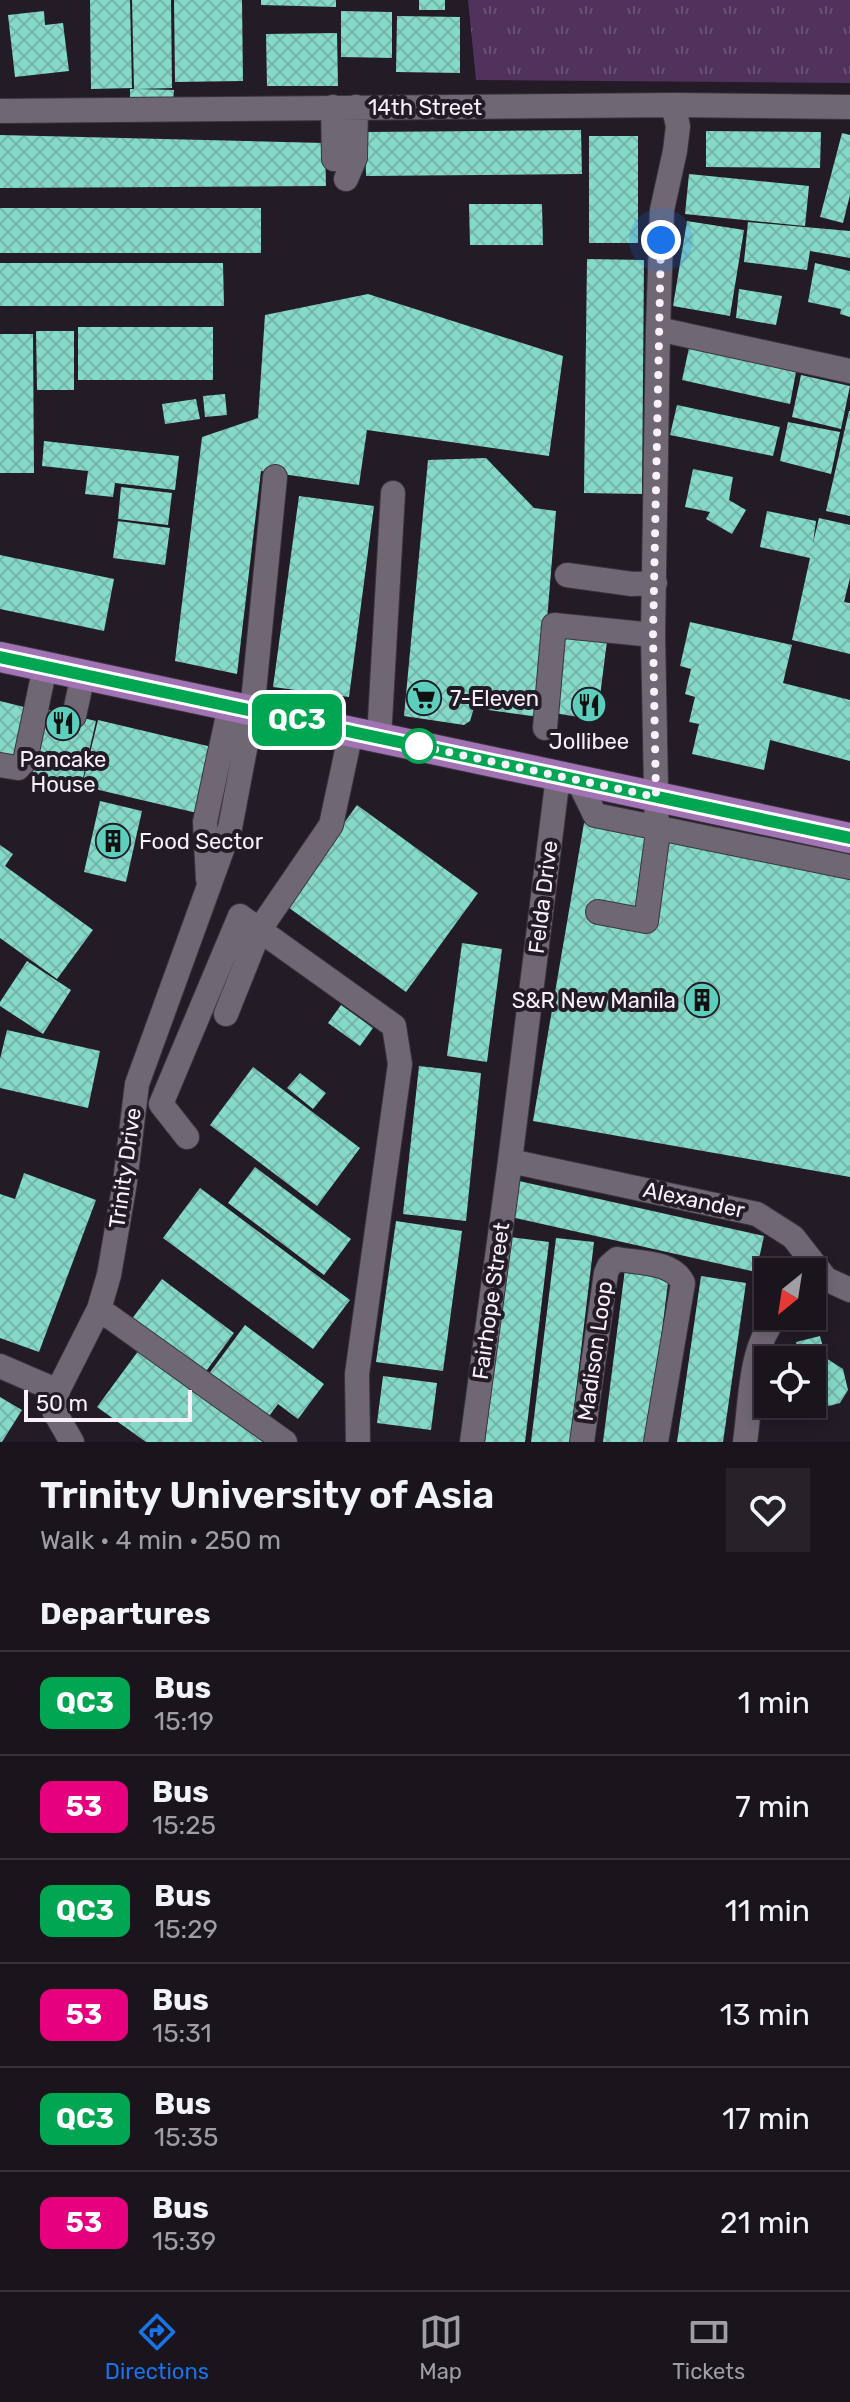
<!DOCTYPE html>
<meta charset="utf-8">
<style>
:root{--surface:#1a141c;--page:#272129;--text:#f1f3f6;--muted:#9f9ea3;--line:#38333b;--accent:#1a73e8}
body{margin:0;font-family:Rubik,sans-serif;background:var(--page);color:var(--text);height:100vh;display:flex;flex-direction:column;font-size:30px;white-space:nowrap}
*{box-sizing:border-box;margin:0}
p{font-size:26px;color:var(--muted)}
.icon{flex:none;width:44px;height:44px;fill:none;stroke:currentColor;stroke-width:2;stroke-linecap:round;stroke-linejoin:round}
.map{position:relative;height:1442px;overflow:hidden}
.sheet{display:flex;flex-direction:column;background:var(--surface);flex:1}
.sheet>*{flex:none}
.badge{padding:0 16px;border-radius:12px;font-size:28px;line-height:52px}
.needle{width:52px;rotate:210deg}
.tools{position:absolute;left:754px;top:1258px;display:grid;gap:16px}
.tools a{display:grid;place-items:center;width:72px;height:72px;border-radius:0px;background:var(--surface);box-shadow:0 4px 12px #0003,0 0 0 2px var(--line);font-size:40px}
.scale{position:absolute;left:24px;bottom:20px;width:168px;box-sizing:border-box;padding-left:8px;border:4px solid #f7f2fa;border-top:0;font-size:22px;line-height:28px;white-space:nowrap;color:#f7f2fa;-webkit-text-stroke:6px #231b26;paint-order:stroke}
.you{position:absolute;width:40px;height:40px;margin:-20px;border:6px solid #fff;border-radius:50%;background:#1a73e8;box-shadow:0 0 0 12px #1a73e833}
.map>.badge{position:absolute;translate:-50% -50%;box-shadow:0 0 0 4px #fff}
h2{padding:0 40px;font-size:30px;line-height:72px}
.round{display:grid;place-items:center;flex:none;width:84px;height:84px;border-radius:0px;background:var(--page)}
.overview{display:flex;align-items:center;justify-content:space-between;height:136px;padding:0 40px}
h1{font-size:38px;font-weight:600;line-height:60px}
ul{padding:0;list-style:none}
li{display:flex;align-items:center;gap:24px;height:104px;padding:0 40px;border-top:2px solid var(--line)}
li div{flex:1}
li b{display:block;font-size:30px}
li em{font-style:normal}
li .badge{min-width:88px;font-weight:700;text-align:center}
.dock{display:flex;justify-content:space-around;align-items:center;height:112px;border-top:2px solid var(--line);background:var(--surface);font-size:22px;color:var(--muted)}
.dock a{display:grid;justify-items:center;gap:4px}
.dock .current{color:var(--accent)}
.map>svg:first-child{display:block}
</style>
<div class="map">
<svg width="850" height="1442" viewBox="0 0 850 1442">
<defs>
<pattern id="grass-tufts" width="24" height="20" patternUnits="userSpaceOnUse" patternTransform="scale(2)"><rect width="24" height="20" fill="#50325d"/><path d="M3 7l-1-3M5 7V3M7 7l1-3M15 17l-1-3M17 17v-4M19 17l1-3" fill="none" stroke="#6a5075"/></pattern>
<pattern id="building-cross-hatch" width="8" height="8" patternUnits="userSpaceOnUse" patternTransform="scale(2)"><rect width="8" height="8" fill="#84d9c9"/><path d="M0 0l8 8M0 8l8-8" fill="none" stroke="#76b5aa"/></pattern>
</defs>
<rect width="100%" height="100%" fill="#231b26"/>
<path fill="url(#grass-tufts)" d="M468,0H850V83L476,80Z"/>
<path fill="url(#building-cross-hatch)" d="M90,0H130L132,88L91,89Z
M132,0H171L172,88L137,89L174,90L173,102L130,101V89H134Z
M174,0H242L243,81L175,82Z
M261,0H336V7L261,5Z
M419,0H445V10H419Z
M44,11L45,25L63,23L69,71L15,77L8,15Z
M341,11L392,12V58L341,57Z
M397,16L460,17V73L396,72Z
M337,33L338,86H267L266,34Z
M581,130L582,174L366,176L365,132Z
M706,131L821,132L820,168L706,167Z
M842,133L850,135V195L843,223L820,217Z
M0,135L325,143L326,186L0,188Z
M589,136H638V243H589Z
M689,174L809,186L805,226L685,214Z
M469,204H542L543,245H470Z
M0,208H261V253H0Z
M687,221L744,230L730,316L673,306Z
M748,222L850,231V258L810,251L807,270L744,262Z
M587,259L644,260L642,494L584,493Z
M0,263H223L224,306H0Z
M815,263L850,271V317L840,314L841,309L808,302Z
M739,289L782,296L776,325L736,318Z
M368,294L563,356L549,456L367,430L359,485L261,471L237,674L175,661L202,437L258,418L265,315Z
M78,327H213V380H78Z
M36,331H74V390H37Z
M0,334H33L34,473H0Z
M689,348L796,372L790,404L682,380Z
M801,375L850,386L841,429L792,417Z
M225,394L227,415L205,417L203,396Z
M196,399L200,419L165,424L162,404Z
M677,405L780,427L773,456L670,435Z
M849,411H850V516L826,511Z
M788,422L840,432L831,474L780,461Z
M44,441L179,456L175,490L115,483L113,497L85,494L88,471L42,466Z
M486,458L534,508L556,511L539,717L474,708L470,721L464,725L404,716L428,460Z
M693,469L733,477L729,500L746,510L732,534L706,519L710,512L685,507Z
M121,487L172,493L168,525L118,519Z
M299,496L374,506L349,697L273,687Z
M767,511L816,521L813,543L819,518L850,525V578L844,602L850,603V654L792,640L810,558L760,547Z
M118,521L170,528L165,565L113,558Z
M0,555L114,579L104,631L0,609Z
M690,622L792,645L783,683L850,700V761L770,740L764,770L692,754L699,724L689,722L695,697L685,694L691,669L680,666Z
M562,636L607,641L597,720L554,713Z
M0,701L28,708L16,759L0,756Z
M45,709L96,721L80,791L29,779Z
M98,720L212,747L197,813L82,786Z
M100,801L142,811L126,882L84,872Z
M357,805L478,893L406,992L285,905Z
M584,823L850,879V1177L533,1121Z
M0,845L13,854L5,866L93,930L57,979L0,938Z
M462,943L502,949L487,1062L447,1056Z
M27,961L71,990L43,1034L0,1006V1002Z
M341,1005L373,1028L360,1046L328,1023Z
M7,1030L100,1051L88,1108L0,1088V1059Z
M419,1066L481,1073L466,1221L403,1214Z
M253,1067L360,1148L317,1206L210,1125Z
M300,1073L326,1093L313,1109L287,1088Z
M255,1167L351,1239L324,1275L228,1203Z
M24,1173L96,1200L39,1352L0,1338V1194L15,1199Z
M519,1181L764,1236L756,1272L511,1217Z
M200,1188L350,1300L313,1349L163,1238Z
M396,1221L462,1231L443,1371L376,1362Z
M510,1237L549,1242L525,1442H485Z
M556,1238L594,1242L570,1442H531Z
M625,1269L669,1275L648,1442H603Z
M701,1276L746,1283L723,1442H677Z
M162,1279L234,1333L204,1374L131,1320Z
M245,1325L324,1384L298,1419L278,1404L264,1423L205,1379Z
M820,1336L826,1358L843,1369L848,1390L840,1403L829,1406L820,1401L812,1404V1360H801L796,1342Z
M139,1350L267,1442H146L97,1407Z
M383,1376L437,1383L431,1430L377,1423Z
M0,1397L22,1410L2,1442H0Z"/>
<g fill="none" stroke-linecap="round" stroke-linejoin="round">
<defs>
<path id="minor" d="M333,107L334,159
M0,111L673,105L850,107
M346,179L355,158L356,107
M658,329L850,371
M567,575L632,584L655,583
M74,716L83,675
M545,728L554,625L653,635
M379,738L393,493
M0,765L18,768L25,761L45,667
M578,780L595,815L850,867
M208,879L205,822L230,706
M598,912L646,921L657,839L653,635L658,329L662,210L675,151L678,126L673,105
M226,1014L260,929L331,825L351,732
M187,1137L161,1104L240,916L394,1026L400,1064L357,1374L358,1442
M510,1161L757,1214L793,1237L826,1279L850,1290
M99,1309L285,1442
M0,1366L58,1391
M72,1442L54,1411V1398L99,1309L109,1275L125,1182L137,1084L230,828L252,712L275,477
M472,1442L510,1161L558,776
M582,1442L606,1273L609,1266L617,1259C638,1263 673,1261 683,1283L656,1442
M745,1442C751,1402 749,1347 777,1316"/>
<path id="major" d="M0,657L850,838"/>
</defs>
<use href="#minor" stroke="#3b353e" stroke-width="26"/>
<use href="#major" stroke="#3b353e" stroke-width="32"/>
<use href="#minor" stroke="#706774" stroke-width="24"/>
<use href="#major" stroke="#a173b4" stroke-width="30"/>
</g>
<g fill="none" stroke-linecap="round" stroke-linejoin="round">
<defs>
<path id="line" d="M0,657L850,838"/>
</defs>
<use href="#line" stroke="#fff" stroke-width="18"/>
<use href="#line" stroke="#00a651" stroke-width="12"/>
<path stroke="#f7f2fa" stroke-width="8" stroke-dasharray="0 14.4" d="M419,746L406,743L656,797L653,635L661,240"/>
</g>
<defs>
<symbol id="supermarket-disc" viewBox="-11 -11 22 22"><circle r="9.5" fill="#5ccebb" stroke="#231b26"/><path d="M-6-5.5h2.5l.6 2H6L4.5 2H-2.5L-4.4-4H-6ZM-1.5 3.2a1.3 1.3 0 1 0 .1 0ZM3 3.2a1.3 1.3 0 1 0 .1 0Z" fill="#111"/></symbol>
<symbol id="restaurant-disc" viewBox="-11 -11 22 22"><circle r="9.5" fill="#5ccebb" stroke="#231b26"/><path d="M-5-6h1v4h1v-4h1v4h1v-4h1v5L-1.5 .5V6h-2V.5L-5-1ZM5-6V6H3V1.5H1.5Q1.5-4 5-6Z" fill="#111"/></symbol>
<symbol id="building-disc" viewBox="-11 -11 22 22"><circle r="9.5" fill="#5ccebb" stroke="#231b26"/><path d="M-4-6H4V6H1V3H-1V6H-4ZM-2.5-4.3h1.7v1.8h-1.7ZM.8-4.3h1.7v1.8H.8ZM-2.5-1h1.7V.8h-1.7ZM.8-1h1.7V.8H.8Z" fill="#111"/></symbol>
</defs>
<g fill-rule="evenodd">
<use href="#supermarket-disc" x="404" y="678" width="40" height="40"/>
<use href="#restaurant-disc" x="569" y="685" width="40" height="40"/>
<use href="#restaurant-disc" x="43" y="703" width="40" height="40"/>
<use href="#building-disc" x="93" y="821" width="40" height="40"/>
<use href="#building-disc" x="682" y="980" width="40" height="40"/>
</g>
<circle fill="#fff" stroke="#00a651" stroke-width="4" cx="419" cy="746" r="16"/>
<g text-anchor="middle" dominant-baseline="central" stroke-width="8" stroke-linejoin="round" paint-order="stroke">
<g font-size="22" fill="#f7f2fa" stroke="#231b26">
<text x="425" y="107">14th Street</text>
<text transform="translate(543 897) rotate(-83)">Felda Drive</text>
<text transform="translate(125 1168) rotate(-82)">Trinity Drive</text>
<text transform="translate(694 1200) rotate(12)">Alexander</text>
<text transform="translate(491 1301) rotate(-82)">Fairhope Street</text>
<text transform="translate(595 1351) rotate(-82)">Madison Loop</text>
</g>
<g font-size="22" fill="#f7f2fa" stroke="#231b26" text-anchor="start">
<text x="450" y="698">7-Eleven</text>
<text x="589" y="741" text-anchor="middle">Jollibee</text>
<text x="63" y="759" text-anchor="middle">Pancake<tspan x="63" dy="25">House</tspan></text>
<text x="139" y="841">Food Sector</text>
<text x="676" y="1000" text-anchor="end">S&amp;R New Manila</text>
</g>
</g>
</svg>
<div class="tools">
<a><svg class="needle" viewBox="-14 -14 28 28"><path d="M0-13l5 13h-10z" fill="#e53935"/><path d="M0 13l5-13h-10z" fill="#9f9ea3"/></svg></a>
<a><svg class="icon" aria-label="locate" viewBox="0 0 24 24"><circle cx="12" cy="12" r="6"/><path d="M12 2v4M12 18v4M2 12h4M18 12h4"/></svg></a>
</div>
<div class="scale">50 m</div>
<div class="you" style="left:661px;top:240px"></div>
<b class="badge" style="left:297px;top:720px;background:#00a651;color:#fff">QC3</b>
</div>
<section class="sheet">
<div class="overview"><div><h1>Trinity University of Asia</h1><p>Walk · 4 min · 250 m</p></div><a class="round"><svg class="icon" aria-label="heart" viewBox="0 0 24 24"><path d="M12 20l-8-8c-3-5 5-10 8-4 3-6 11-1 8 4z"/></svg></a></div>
<h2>Departures</h2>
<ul>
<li><span class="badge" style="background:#00a651;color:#fff">QC3</span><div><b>Bus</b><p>15:19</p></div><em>1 min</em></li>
<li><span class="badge" style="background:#e6007e;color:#fff">53</span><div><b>Bus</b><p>15:25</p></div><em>7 min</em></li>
<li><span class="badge" style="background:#00a651;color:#fff">QC3</span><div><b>Bus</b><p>15:29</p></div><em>11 min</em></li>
<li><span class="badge" style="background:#e6007e;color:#fff">53</span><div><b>Bus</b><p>15:31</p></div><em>13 min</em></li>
<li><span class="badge" style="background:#00a651;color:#fff">QC3</span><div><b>Bus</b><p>15:35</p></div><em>17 min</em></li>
<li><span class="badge" style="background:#e6007e;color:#fff">53</span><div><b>Bus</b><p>15:39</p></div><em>21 min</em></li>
</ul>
</section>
<nav class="dock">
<a class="current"><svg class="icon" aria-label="directions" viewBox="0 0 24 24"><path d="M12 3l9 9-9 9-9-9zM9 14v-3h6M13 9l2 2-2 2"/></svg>Directions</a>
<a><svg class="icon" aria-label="map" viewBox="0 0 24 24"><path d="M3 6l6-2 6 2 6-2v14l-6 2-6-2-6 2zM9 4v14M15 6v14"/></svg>Map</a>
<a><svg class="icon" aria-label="tickets" viewBox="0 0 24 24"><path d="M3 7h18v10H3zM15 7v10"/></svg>Tickets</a>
</nav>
